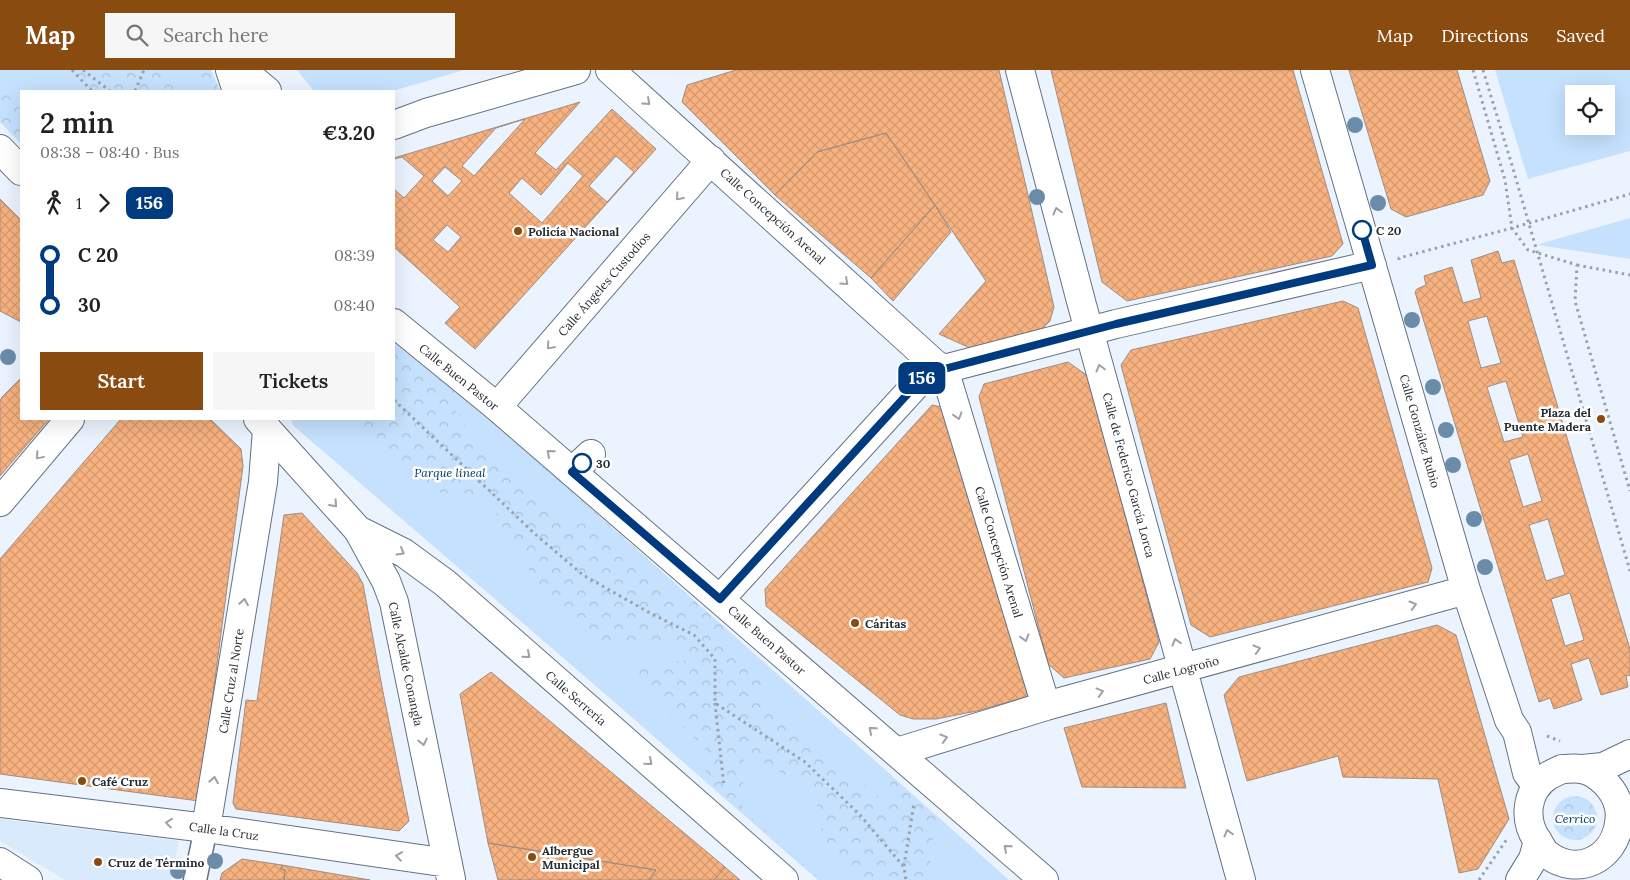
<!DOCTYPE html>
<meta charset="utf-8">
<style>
:root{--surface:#fff;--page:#f6f6f6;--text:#202124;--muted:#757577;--accent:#8a4b11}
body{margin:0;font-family:Lora,serif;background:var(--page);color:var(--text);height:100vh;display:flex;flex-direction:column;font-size:19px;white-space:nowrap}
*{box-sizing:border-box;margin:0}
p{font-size:16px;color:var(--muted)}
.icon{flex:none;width:28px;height:28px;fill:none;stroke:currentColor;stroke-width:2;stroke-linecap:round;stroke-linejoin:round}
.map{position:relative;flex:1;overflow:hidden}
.side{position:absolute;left:20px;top:20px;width:375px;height:330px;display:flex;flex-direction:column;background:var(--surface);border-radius:0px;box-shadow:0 5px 20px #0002}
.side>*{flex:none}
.badge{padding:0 10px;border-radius:8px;font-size:18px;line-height:32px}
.fabs{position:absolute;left:1565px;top:15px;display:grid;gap:10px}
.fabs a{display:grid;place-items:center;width:50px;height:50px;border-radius:0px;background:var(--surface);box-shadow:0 5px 20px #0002;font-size:25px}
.map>.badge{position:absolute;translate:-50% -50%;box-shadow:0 0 0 2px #fff}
.legs{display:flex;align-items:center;gap:8px;height:55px;padding:0 20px;font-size:16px}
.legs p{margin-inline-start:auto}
.summary{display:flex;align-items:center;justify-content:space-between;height:85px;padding:0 20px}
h1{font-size:28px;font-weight:600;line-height:38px}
.primary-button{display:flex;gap:10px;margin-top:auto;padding:10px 20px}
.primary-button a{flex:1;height:58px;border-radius:0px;background:var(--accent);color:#fff;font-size:20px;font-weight:600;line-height:58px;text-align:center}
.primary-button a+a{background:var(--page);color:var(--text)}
ul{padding:0 20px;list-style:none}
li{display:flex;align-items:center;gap:18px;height:50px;font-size:19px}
li i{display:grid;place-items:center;width:8px;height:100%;margin:0 6px;background:currentColor}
li i::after{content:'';width:12px;height:12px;margin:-6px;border:4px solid;border-radius:50%;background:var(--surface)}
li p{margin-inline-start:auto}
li:first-child i{background:linear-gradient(#0000 50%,currentColor 0)}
li:last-child i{background:linear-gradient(currentColor 50%,#0000 0)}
header{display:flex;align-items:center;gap:30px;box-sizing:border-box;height:70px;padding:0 25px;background:var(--accent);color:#fff}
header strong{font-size:24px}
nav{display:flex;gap:28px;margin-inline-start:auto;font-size:18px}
.search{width:350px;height:45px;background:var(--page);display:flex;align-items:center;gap:12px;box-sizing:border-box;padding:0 18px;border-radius:0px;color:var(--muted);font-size:19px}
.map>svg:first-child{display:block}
</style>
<header>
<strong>Map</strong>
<div class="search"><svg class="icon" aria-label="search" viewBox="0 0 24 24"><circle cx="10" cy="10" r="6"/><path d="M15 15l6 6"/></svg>Search here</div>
<nav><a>Map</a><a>Directions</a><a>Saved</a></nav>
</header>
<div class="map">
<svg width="1630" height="810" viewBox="0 0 1630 810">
<defs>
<pattern id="park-crowns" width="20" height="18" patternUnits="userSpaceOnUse" patternTransform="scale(1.25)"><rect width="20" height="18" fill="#c5e1fd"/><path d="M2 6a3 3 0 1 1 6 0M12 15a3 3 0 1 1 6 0" fill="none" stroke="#a9c1d9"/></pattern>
<pattern id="building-cross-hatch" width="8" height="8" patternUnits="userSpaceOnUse" patternTransform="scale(1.25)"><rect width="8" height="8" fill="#f8b280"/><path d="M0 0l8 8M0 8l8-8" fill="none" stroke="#d5996f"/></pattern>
</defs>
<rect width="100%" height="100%" fill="#ebf4fe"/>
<path fill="#d9eafc" d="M0,749L179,771L171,810H65L0,771Z"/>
<path fill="url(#park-crowns)" d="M0,0H211L220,21H21V74L0,52Z
M394,273L480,340L1009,810H818L571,594L294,356L291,349H394Z
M1553 748a22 22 0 1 1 44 0a22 22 0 1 1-44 0Z"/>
<path fill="#c5e1fd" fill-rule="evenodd" d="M0,0H59L82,21H21V39L0,17Z
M177,0H198L207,21H178L174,18Z
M297,0H464L393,21H314Z
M1495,0H1630V81L1528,109ZM1574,24H1606V56H1574Z
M1630,148V189L1538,175L1546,172Z
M461,325L694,531L684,541L590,453L567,455L465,365V348L451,338Z
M291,349H351L435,422L488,426L505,462L535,509L591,575L674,572L688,590L622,598L707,680L705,710L294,356Z
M727,560L891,705L888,734L764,634L760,605L720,570Z
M744,680L790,708L811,719L821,743L822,774L862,810H820L742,739Z
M936,746L1007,810H928Z"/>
<path fill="url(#building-cross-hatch)" stroke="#9f8d81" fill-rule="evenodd" d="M736,0H999L1054,237L1050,251L1042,259L970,278L939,264L986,211L886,63L817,82L775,125L682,32L687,15Z
M1051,0H1293L1343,174L1332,186L1127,231L1102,212Z
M1349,0H1457L1490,111L1483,125L1406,147L1391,139Z
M580,32L535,83L556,100L612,39L656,79L475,279L445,253L460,237L394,177V119L404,128L424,106L402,87L394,89V88ZM525,49L474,106L462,96L496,58ZM616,86L634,102L607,132L589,116ZM568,93L583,106L542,153L509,123L522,108L541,125ZM445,97L462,111L448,126L432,111ZM447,155L461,167L448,182L433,170Z
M886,63L935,135L871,208L775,125L817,82Z
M0,129L21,150V252L0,241Z
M935,135L951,162L893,231L871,208Z
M1498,181L1502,193L1514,190L1630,579V605L1626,606L1628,617L1601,625L1589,588L1571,594L1582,630L1554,639L1550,628L1539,632L1415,222L1417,219L1426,215L1424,206L1452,197L1463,233L1481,228L1471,190ZM1487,246L1501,293L1481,298L1468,251ZM1506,311L1523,367L1504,372L1487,317ZM1528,384L1542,431L1523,437L1509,390ZM1548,449L1565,505L1546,511L1529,455ZM1570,523L1584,570L1565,576L1551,529Z
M1343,231L1358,238L1432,498L1428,512L1210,567L1191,555L1121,295L1131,280Z
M1068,292L1088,306L1159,572L1150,589L1064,608L1048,594L979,327L984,314Z
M21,308V349H49L0,406V331L2,327Z
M932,335L951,339L1029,626L977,641L936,649H913L900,645L766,536L765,519Z
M121,349H210L241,379L243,396L199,731L0,704V489Z
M302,443L357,503L363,514L382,617L409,751L399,761L236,739L233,733L246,630L257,631L284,445Z
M1437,555L1456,565L1509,749L1478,799L1459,803L1438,709L1343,707L1338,686L1247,711L1224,625L1239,607Z
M491,602L725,797L714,810H649L656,800L488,773L460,624Z
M1166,633L1186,718L1082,717L1064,658Z
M488,773L656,800L649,810H498Z
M242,789L282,795L281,799L285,800L284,810H220L222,803Z
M282,795L323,802L370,810H284L285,800L281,799Z
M725,797L740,810H714Z"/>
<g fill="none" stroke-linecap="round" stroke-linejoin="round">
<defs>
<path id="pedestrian" d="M195,810L206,758"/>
<path id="minor" d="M242,0L267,21
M610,0L935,294
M1020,0L1082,235L1241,810
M1315,0L1466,520L1509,650L1517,662L1527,703L1537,716
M394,55L426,43L576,0
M944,299L1046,636
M497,337L711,90
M572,402L591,384
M0,432L70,349
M358,460L386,511L394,532L451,809
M720,529L935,294L944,299L1116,254L1372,195
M897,682L1046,636L1466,520
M1582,699L1603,697L1630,684
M0,733L206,758L448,793
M206,758L263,412L267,359
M0,792L28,810"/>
<path id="secondary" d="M230,0L237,21
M0,79L21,101
M394,253L497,337L1044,810
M258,349L358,460L404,483L445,513L784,810
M1562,699C1568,699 1575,698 1581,699C1597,701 1614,719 1618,734C1620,740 1620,747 1619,753C1614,789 1578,807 1548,785C1543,782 1540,774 1537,770C1523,749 1526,720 1548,706C1553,703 1558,701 1562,699Z
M1520,810L1533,789L1538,771"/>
</defs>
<use href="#pedestrian" stroke="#647281" stroke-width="25"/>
<use href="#minor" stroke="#647281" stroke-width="30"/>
<use href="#secondary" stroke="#647281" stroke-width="30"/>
<path stroke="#9aa1aa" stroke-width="3" stroke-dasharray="2.5 4" stroke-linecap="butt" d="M72,0L92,21
M83,0L110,21
M1473,0L1505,110L1512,158L1528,180L1577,195L1575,231L1630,421
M1483,0L1511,92L1630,501
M135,21L144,0
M1399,190V188L1512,158L1630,124
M1577,195L1630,205
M394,330L535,464L583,505L650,543L694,565L715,589V633L805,692L860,745L904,797L906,810
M715,633L724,716
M1547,666L1560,671
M904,796L914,733
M1479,810L1507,769"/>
<use href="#pedestrian" stroke="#fff" stroke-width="22"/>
<use href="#minor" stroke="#fff" stroke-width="28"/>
<use href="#secondary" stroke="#fff" stroke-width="28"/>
</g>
<g fill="#6a8ca9">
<circle cx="1355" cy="55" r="8"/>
<circle cx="1037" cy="127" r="8"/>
<circle cx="1378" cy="133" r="8"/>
<circle cx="1412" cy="250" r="8"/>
<circle cx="8" cy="287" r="8"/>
<circle cx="1433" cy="317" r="8"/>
<circle cx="1446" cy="360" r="8"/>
<circle cx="1453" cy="395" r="8"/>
<circle cx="1474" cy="449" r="8"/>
<circle cx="1485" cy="497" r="8"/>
<circle cx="215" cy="791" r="8"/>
<circle cx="178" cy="801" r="8"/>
</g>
<defs><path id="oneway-chevron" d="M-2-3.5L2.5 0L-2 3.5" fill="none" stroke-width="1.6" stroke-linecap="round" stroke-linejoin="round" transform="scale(1.25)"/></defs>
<g stroke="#9ea0a3">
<use href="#oneway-chevron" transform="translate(647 32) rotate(42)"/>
<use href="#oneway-chevron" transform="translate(679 127) rotate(131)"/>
<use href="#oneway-chevron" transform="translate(1057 141) rotate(-105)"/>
<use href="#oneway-chevron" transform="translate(845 212) rotate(42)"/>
<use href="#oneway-chevron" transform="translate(550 276) rotate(131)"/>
<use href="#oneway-chevron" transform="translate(1100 298) rotate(-105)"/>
<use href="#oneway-chevron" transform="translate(958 346) rotate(73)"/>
<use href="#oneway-chevron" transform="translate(550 383) rotate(-139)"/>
<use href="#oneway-chevron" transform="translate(39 386) rotate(130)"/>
<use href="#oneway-chevron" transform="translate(334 434) rotate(48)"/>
<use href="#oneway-chevron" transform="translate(401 482) rotate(30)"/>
<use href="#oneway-chevron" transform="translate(244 532) rotate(-81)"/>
<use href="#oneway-chevron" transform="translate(1413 535) rotate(-16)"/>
<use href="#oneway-chevron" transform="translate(1025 568) rotate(73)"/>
<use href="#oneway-chevron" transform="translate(1176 572) rotate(-105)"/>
<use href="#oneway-chevron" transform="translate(1257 579) rotate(-16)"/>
<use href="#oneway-chevron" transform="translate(527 585) rotate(41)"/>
<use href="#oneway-chevron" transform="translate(1100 622) rotate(-15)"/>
<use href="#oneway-chevron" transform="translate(872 660) rotate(-139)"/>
<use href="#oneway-chevron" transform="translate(944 668) rotate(-17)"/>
<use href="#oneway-chevron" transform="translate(423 672) rotate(78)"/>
<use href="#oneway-chevron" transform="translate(649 692) rotate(41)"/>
<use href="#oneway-chevron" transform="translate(214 710) rotate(-80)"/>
<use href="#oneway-chevron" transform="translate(169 753) rotate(-173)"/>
<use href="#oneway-chevron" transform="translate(1228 763) rotate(-105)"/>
<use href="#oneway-chevron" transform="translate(1007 778) rotate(-139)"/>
<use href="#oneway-chevron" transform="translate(399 786) rotate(-172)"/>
</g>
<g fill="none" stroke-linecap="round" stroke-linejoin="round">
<defs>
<path id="line-1" d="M582,393L572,402L720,529L935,294L944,299L1116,254L1372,195L1362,160"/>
</defs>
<use href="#line-1" stroke="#fff" stroke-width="11"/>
<use href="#line-1" stroke="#003b80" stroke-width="8"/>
</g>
<g fill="#fff" stroke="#003b80" stroke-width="2.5">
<circle cx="1362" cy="160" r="9"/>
<circle cx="582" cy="393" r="9"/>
</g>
<g fill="#8a4b11" stroke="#fff" stroke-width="2">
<circle cx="518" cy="161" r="5"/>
<circle cx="1601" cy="349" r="5"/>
<circle cx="855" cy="553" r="5"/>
<circle cx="82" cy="711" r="5"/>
<circle cx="532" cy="787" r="5"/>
<circle cx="98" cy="792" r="5"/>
</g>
<g text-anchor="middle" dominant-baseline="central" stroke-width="5" stroke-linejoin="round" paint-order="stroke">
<g font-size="12" fill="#272c33" stroke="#fff">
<text transform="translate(773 146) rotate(42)">Calle Concepción Arenal</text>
<text transform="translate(604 214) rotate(-49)">Calle Ángeles Custodios</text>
<text transform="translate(459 307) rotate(39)">Calle Buen Pastor</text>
<text transform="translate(1420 361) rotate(74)">Calle González Rubio</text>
<text transform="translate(1129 405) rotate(75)">Calle de Federico García Lorca</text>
<text transform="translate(999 482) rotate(73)">Calle Concepción Arenal</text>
<text transform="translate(767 570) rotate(41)">Calle Buen Pastor</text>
<text transform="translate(406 594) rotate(78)">Calle Alcalde Conangla</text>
<text transform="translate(1181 600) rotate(-15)">Calle Logroño</text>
<text transform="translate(231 611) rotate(-81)">Calle Cruz al Norte</text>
<text transform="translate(576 628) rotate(41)">Calle Serrería</text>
<text transform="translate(224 761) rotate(8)">Calle la Cruz</text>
</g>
<g font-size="12" font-weight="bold" fill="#272c33" stroke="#fff" text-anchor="start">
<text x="1376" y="160">C 20</text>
<text x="596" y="393">30</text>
</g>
<g font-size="12" font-weight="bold" fill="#272c33" stroke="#fff" text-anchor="start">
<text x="528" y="161">Policía Nacional</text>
<text x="1591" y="342" text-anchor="end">Plaza del<tspan x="1591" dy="14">Puente Madera</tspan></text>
<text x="865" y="553">Cáritas</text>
<text x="92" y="711">Café Cruz</text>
<text x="542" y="780">Albergue<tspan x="542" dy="14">Municipal</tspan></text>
<text x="108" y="792">Cruz de Término</text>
</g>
<g font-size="12" font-style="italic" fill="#003764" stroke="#fff">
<text x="450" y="402">Parque lineal</text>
<text x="1575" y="748">Cerrico</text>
</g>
</g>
</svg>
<div class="fabs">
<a><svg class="icon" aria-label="locate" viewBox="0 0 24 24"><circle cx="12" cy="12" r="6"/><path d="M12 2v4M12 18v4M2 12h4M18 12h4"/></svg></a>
</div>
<b class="badge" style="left:922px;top:308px;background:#003b80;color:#fff">156</b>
<section class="side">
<div class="summary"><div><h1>2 min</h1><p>08:38 – 08:40 · Bus</p></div><b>€3.20</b></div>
<div class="legs"><svg class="icon" aria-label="walk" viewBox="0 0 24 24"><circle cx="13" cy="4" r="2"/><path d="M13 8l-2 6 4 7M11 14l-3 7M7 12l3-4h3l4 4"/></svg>1<svg class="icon" aria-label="forward" viewBox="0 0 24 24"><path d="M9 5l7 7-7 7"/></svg><b class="badge" style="background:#003b80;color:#fff">156</b></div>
<ul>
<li><i style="color:#003b80"></i><b>C 20</b><p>08:39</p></li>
<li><i style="color:#003b80"></i><b>30</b><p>08:40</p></li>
</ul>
<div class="primary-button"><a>Start</a><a>Tickets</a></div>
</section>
</div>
